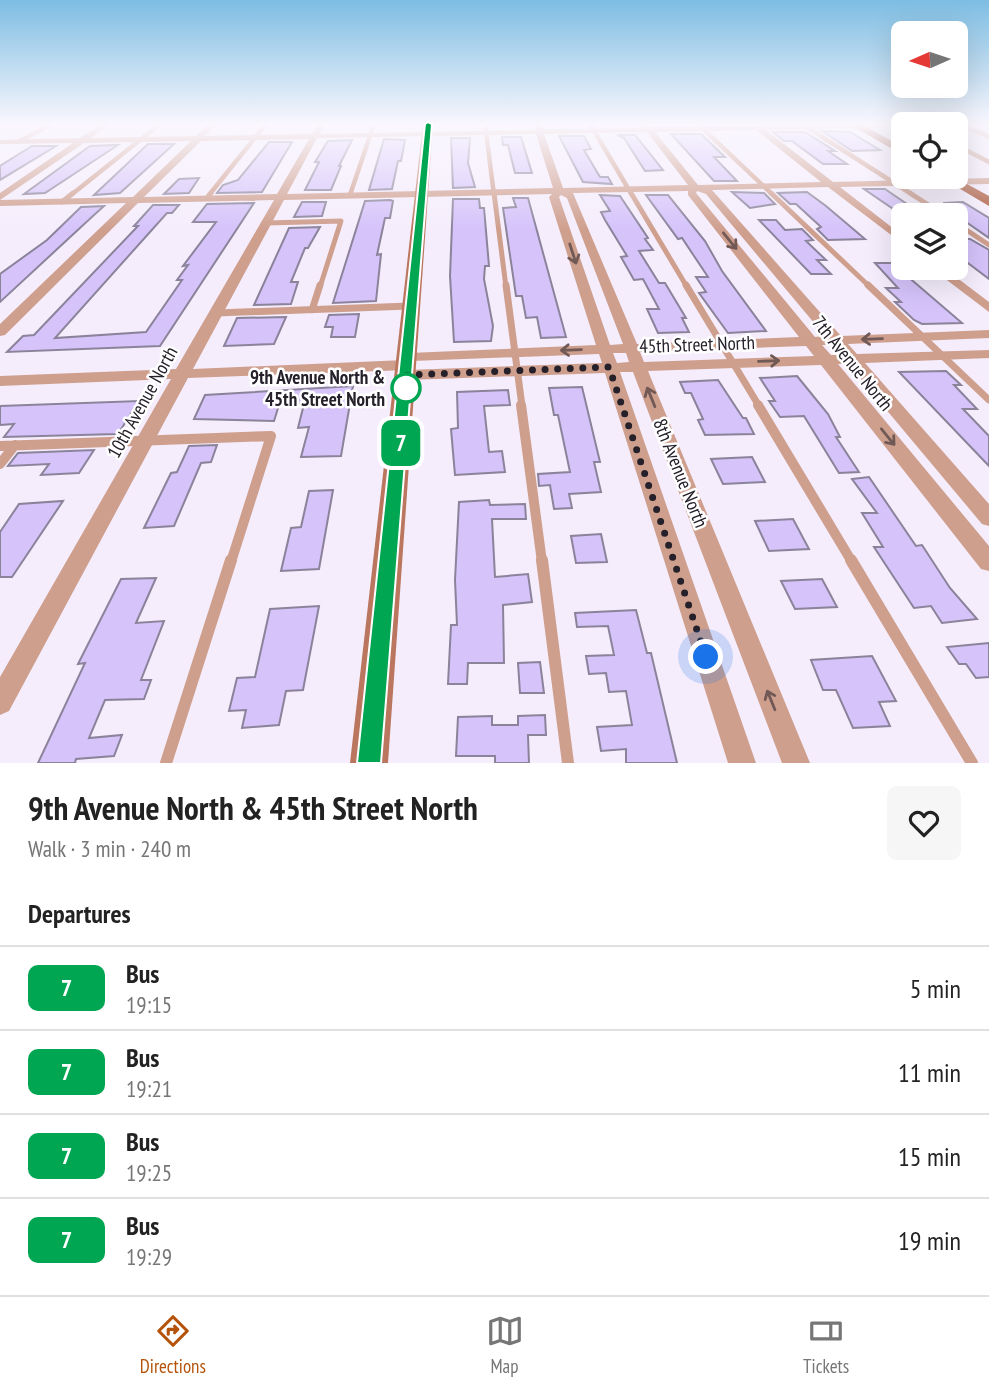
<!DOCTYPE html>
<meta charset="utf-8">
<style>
:root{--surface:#fff;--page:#f6f6f6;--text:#222;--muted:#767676;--line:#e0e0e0;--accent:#b45309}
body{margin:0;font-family:"PT Sans Narrow",sans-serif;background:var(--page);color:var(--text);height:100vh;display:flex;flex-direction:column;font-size:26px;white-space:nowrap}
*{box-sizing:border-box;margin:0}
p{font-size:23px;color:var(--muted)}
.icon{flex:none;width:38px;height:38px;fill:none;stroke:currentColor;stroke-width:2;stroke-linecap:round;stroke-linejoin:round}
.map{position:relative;height:763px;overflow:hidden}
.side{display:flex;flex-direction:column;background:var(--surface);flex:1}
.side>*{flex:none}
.badge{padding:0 14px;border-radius:10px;font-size:24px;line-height:46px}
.needle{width:46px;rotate:267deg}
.buttons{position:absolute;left:891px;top:21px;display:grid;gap:14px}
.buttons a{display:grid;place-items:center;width:77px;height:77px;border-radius:10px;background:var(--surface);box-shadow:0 7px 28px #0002;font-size:35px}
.you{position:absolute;width:35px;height:35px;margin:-18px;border:5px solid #fff;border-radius:50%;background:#1a73e8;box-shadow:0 0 0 10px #1a73e833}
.map>.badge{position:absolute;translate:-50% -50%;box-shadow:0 0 0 4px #fff}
h2{padding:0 28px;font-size:26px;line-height:63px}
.round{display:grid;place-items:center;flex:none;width:74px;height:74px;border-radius:10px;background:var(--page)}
.overview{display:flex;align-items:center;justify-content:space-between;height:119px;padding:0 28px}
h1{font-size:33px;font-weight:700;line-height:52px}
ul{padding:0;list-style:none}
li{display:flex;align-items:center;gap:21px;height:84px;padding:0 28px;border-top:2px solid var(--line)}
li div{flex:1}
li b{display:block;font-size:26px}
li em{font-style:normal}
li .badge{min-width:77px;font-weight:700;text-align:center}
.menu{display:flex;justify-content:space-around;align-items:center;height:98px;border-top:2px solid var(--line);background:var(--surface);font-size:19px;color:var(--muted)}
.menu a{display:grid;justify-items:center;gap:4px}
.menu .active{color:var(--accent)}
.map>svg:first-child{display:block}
</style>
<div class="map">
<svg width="989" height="763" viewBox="0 0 989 763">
<rect width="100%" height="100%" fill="#f5edfc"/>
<path fill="#d5c3fa" stroke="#8a839a" stroke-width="2" d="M822,131L850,132L880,150L852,151Z
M773,132H805L835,151H828L847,164H823L792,141H784Z
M671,134H701L725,157H714L737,181H714Z
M617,135H635L663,170L645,171L624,138Z
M559,136H584L591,149L584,150L600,177H608L612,184L583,182Z
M502,137H521L532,173H515L508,145H503Z
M451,138H470L468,163L475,187L453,188Z
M384,139L405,140L401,161H398L392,189L369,190Z
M352,140L339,166H341L331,190H305L319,162H315L328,141Z
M269,142H292L262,192L217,193L223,185L238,180Z
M148,144H174L120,193L94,195Z
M118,145L45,193L24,194L90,146Z
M32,146H56L0,180V166Z
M199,178L189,193L164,194L179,179Z
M864,189H885L923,215H902Z
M732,192L764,193L775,204L750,208Z
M807,192L826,206L865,239L828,240L817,229L821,227L796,204H790L778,193Z
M600,195L620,196L648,238L645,239L653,250L639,251L659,283H665L686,318H682L689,332L658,333L647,309H659L643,279L634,280L621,257L627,256L605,220L601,212L610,211Z
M646,195H668L705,241L722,271L766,331L728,333L699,293L706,292L696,277H708L682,238L678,239Z
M513,198H528L566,337L541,338L537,317L526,318L522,296H516L503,208L516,207Z
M453,199H479L480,208H484L489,266H485L484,279L493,326L491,341L454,342L450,276Z
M390,200L393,201L390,218H385L377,255L381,254L376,301L333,303L365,201Z
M302,202H326L322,216L294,217Z
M963,202L989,218V238L956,215H949L941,207L944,203Z
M254,203L160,346L7,352L23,336L34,335L138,226H134L153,205H179L172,213H167L55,338L146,332L182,280H177L188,265L183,266L216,222H193L207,204Z
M104,206L94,215L0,302V274L47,240L81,207Z
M759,220H776L785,230L802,229L813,240L806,241L826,260H817L831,274H811Z
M320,227L308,248H305L291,282H298L291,304L254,305L289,228Z
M956,239H970L989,250V279L956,254Z
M875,263H892L962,323L922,324L914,320L895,302H901L886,288H898Z
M359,314L355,337H331L333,327H325L329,315Z
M286,317L274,344L224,346L237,318Z
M946,371L961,385H954L977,409H963L989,436V466L899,372Z
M797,376L828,414L840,437H836L859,472L839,473L804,416L780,417L769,401H775L760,378Z
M718,380L743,418H746L754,434L705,435L698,420L703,419L691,393H685L680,382Z
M353,386L341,456L301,457L309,427L298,428L304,404L279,405L274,421L194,419L205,395Z
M582,387L600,462H594L601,492L569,494L572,508L554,509L550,485L539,486L538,474L570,472L558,415H554L549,388Z
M508,390L510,405L484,406L489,452L502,451L505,472L455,475L451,429L458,428L457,392Z
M139,401L118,434L4,437L14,424L0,425V406Z
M217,445L211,462L201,463L174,526L144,528L171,473L177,472L189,446Z
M94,450L79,473L41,475L49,464L8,466L18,453Z
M752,457L765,482L723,484L711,459Z
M869,477L916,546L922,545L950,588L977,619L942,623L931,606L914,608L874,547H883L862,513H877L852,479Z
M333,490L319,569L281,571L291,528L301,527L309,491Z
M489,500L490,505L525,504L526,519H492L495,577L528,574L532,602L503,605L504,663H468L467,684H448L451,625H457L455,580L459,502Z
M63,501L12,577H0V532L19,504Z
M793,519L809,549L769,551L755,521Z
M601,534L607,562L576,563L571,536Z
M156,578L136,623L164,621L141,680H151L144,699L105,700L89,738L122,735L114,756L76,759L75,763H38L85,663L78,664L121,579Z
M822,579L837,607L795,609L781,581Z
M319,606L303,690L286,691L279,725L242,728L246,710L229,711L237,678L255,677L270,609Z
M636,610L647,653H651L677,763H626V749L601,751L597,727L632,725L626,691L609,692L606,673L589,674L586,656L614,655L608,626L577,627L575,613Z
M989,643V677L976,678L966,664H959L947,647Z
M872,656L896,701L879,702L890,726L853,728L836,690H823L811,660Z
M540,662L544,693H520L518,663Z
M545,715L546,735H528L529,763H495V756H456L458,717L492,716V725H518V716Z"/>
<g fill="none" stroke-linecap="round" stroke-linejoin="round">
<path stroke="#cf9f8e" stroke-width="4.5" d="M485,124L494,195
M590,124L632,195
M698,124L773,195
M802,124L913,195
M20,141L52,124
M956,145L989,162
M71,195L160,124
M209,195L266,124
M350,195L374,124"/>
<path stroke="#cf9f8e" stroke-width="5" d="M494,193L506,287
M631,193L687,287
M771,193L870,287
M910,193L944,215
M207,198L211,193
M62,202L73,193
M266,223L341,221L320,287
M956,223L989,245"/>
<path stroke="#cf9f8e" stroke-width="7" d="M506,285L522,406
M686,285L759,406
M868,285L989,400
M312,310L320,285
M216,313L410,306"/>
<path stroke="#cf9f8e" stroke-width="10" d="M521,405L542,562
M758,405L852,562
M0,446L271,436L231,562
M0,464L15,445"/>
<path stroke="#cf9f8e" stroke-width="12" d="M542,560L568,763
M851,560L972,763
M166,763L231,560"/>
<path fill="#cf9f8e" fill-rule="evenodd" d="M102,124H110L91,138L196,136L209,124H217L205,136L312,134L318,124H325L320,134L535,130L534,124H540L543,129L643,128L641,124H648L651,127L906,124L903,127L766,130L833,182L989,178V184L840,187L903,236V244L828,187L712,190L841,336L989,330V338L848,344L857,354L989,350V358L865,363L989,504V526L982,524L848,364H838L989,546V571L981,569L821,365L648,371L810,763H782L633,372H620L756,763H728L605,373L407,380L399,375L407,370L602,363L599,354L412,361L416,365L408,370L188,378L9,711L0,715V677L171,379L0,386V376L176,369L274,200L138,203L5,335L0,336V324L126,203L0,206V200L133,197L191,141L84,143L0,200V193L73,143L0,144V140L80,138ZM756,130L821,182L698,185L655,132ZM647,132L688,185L563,188L544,134ZM536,134L553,188L287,194L317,138ZM309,139L277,194L144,197L201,141ZM688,191V195L799,337L637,344L573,193ZM697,191L706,194L825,336L815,337L696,193ZM552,194L549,197L596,345L409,353L402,357L405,360L193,369L284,200ZM561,195L567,198L623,344L610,345L559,197ZM822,345H832L840,355H831ZM806,346L814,356L644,362L640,352ZM613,353H626L629,362L617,363Z
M952,124H989V126H972L989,134V139Z
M931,268H944L989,302V312Z"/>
<path fill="#ba765e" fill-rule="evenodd" d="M423,124H433L388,763H350Z"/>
<path fill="#aa573a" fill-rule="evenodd" d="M849,124H861L903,147V155Z
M940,177H954L989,196V206Z"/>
</g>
<defs><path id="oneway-shaft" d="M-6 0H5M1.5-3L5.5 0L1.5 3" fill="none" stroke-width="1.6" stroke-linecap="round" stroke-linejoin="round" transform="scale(1.75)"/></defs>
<g stroke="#715956">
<use href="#oneway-shaft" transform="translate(730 241) rotate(51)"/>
<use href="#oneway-shaft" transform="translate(573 254) rotate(72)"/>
<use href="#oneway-shaft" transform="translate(872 339) rotate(178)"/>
<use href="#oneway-shaft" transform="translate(571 350) rotate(178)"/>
<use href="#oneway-shaft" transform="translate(769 361) rotate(-2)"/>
<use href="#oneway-shaft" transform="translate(651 397) rotate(-112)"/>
<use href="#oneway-shaft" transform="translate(888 437) rotate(51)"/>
<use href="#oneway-shaft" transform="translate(771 700) rotate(-112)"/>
</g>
<linearGradient id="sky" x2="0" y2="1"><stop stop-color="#7dbde2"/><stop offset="0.54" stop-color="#faf7fe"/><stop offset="1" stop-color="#faf7fe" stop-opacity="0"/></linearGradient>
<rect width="989" height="230" fill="url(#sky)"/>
<path fill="#00a651" stroke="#fff" stroke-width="2" d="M428,122L432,124L381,763H357L425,124Z"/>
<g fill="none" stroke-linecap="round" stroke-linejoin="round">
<path stroke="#252029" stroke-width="7" stroke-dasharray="0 12.6" d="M406,388L407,375L609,367L706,657"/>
</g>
<circle fill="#fff" stroke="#00a651" stroke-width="3.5" cx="406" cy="388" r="14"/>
<g text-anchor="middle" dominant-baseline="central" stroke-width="5" stroke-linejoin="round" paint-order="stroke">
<g font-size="19" fill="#252029" stroke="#fff">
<text transform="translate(697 344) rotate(-2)">45th Street North</text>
<text transform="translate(853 363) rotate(51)">7th Avenue North</text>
<text transform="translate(142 402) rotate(-61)">10th Avenue North</text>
<text transform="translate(681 473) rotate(68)">8th Avenue North</text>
</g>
<g font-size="19" font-weight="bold" fill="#252029" stroke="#fff" text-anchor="end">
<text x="385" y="377">9th Avenue North &amp;<tspan x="385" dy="22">45th Street North</tspan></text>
</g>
</g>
</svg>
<div class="buttons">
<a><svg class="needle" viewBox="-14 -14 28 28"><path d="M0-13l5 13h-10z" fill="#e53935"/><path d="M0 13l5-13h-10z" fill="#767676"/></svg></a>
<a><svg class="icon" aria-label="locate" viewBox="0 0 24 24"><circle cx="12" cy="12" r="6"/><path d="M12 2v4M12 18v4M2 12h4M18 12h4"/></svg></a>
<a><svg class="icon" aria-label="layers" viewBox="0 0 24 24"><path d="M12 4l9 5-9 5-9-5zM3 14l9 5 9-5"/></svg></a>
</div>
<div class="you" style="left:706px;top:657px"></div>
<b class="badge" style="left:401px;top:443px;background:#00a651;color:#fff">7</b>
</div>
<section class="side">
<div class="overview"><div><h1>9th Avenue North &amp; 45th Street North</h1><p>Walk · 3 min · 240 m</p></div><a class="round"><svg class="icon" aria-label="heart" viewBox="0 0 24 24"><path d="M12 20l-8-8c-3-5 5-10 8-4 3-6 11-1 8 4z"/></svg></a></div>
<h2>Departures</h2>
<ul>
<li><span class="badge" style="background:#00a651;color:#fff">7</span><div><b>Bus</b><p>19:15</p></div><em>5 min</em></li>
<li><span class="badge" style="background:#00a651;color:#fff">7</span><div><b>Bus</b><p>19:21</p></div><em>11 min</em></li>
<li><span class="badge" style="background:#00a651;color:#fff">7</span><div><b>Bus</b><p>19:25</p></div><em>15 min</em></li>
<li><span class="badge" style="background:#00a651;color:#fff">7</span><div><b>Bus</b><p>19:29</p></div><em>19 min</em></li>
</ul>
</section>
<nav class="menu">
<a class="active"><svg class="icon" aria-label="directions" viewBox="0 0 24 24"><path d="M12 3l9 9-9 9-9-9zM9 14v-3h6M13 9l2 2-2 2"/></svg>Directions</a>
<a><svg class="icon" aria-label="map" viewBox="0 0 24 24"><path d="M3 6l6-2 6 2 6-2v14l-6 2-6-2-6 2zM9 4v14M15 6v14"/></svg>Map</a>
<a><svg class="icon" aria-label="tickets" viewBox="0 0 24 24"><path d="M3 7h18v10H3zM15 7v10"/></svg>Tickets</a>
</nav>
